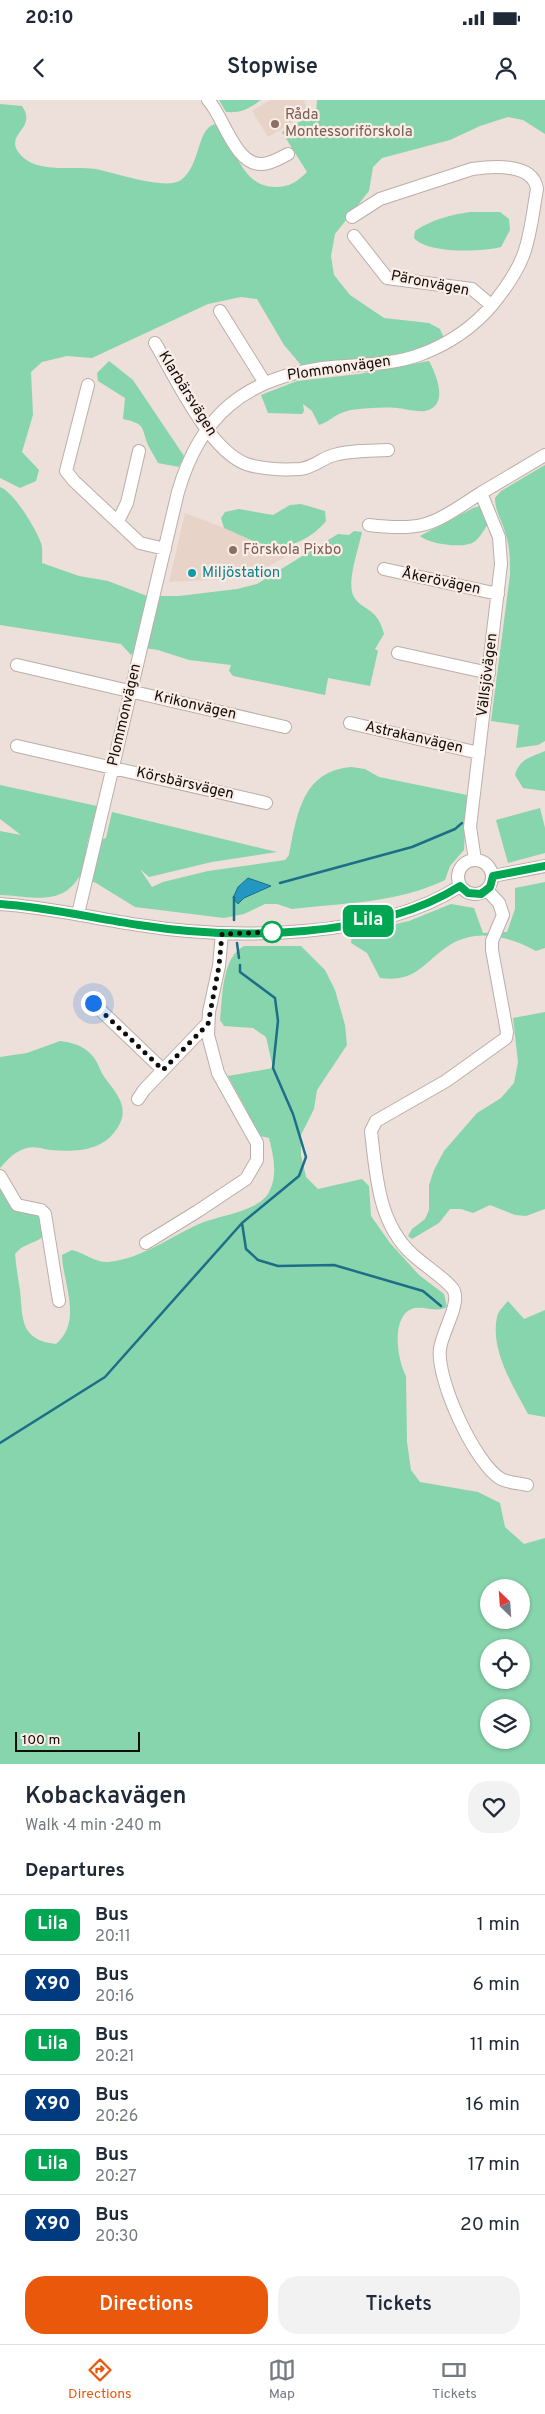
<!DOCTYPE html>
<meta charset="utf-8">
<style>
:root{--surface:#fff;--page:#f2f2f3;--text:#1f2937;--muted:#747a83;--line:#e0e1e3;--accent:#ea580c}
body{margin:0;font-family:Overpass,sans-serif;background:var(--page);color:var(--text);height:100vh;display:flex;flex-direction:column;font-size:19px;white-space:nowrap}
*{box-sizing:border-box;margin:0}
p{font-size:16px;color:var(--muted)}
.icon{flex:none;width:28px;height:28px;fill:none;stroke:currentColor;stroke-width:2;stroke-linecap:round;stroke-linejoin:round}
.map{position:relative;height:1664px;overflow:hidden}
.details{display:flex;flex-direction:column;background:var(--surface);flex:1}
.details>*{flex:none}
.badge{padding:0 10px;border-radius:8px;font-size:18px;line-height:32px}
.needle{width:32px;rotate:335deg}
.fabs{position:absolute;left:480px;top:1479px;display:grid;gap:10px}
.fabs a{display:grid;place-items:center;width:50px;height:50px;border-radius:50%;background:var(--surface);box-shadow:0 1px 4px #0004;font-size:25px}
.scale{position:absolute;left:15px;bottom:12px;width:125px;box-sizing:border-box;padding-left:5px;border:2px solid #110d0b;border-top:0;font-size:14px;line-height:18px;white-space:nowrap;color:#110d0b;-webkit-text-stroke:4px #fbede6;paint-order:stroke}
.you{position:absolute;width:25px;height:25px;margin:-12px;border:4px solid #fff;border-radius:50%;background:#1a73e8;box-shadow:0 0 0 8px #1a73e833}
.map>.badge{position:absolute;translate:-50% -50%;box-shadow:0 0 0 2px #fff}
h2{padding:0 25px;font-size:19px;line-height:45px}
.round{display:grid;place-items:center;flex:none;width:52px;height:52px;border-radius:20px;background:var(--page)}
.overview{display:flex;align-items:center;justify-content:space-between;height:85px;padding:0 25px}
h1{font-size:24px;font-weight:600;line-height:38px}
.cta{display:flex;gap:10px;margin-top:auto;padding:10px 25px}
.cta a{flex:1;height:58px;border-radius:20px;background:var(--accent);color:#fff;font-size:20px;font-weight:600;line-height:58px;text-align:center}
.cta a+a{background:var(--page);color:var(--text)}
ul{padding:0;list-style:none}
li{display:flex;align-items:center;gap:15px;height:60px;padding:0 25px;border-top:1px solid var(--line)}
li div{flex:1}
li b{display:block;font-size:19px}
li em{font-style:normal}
li .badge{min-width:55px;font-weight:700;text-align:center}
.status{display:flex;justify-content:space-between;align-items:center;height:35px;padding:0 25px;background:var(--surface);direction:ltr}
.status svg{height:14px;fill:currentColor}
header{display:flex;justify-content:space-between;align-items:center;height:65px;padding:0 25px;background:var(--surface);font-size:22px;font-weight:600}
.tab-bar{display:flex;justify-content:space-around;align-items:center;height:70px;border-top:1px solid var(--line);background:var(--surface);font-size:14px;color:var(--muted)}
.tab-bar a{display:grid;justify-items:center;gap:2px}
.tab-bar .selected{color:var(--accent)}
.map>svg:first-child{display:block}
</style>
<div class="status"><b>20:10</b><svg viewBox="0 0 49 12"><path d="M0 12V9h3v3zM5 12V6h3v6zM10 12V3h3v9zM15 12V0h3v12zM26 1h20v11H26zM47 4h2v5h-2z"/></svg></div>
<header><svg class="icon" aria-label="back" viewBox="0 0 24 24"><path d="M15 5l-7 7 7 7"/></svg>Stopwise<svg class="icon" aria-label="person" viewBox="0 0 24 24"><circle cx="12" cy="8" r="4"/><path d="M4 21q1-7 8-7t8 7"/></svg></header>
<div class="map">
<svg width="545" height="1664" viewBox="0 0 545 1664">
<rect width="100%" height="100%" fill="#eddfd9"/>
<path fill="#e8d3c9" d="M270,0H303L310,12L268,37L252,11Z
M185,413L271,446L290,444L291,454L247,478L169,482Z"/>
<path fill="#87d5ac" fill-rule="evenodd" d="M219,0H261C248,9 242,13 226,12Z
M317,0H545V34L523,20L508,17L480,26L450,40L382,58L373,67L369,91L335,134L331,156L334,175L350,195L384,218L429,223L440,229L444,238L420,250L376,258L301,265L284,245L257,199L241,197L208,204L92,258L67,256L42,262L31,272L33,315L22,352L39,370L36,381L20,388L0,378V4L22,6C38,29 4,33 19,53C36,75 72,65 95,69C113,72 166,91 181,80C202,65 196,24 218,24C235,45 241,88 276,87C289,87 297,82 307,72L282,32L316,12Z
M470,112H500L509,119L510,130L501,147C482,152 428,154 414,138L415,131C433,119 450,115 470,112Z
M109,261L133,280L184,356L179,367L158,363C155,357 151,351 148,345C141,327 146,324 123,319L125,298L98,281L97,273Z
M429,261C436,274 450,306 425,311C416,312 406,309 397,308C383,307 365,308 351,310C335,313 330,322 319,325L312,311L303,304L304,311L302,314L268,313L261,295L297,281L359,274Z
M545,365V641L538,645L516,648L519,625L491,621L510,475C510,461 510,448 506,435C503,422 495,412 495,398L501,391Z
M0,387C14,392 36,429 41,443C43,449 42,457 42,463L79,476L108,481L147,496H179L237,489L257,484L338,434L349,435L354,431L362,432C359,447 347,481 353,495C360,511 377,505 384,534L375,549L378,551L370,586L328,578L325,595L233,576L229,571L231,565L189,560L158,550L138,547L131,555L121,544L0,525Z
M301,404L325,411L326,421C314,436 292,449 271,446C258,445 237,433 224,428L221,418L225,412L239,409L273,415L290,405Z
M480,406L489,422C485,428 480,438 474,442C463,449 429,444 420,436L473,408Z
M545,651V691L523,688L515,675C519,659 531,657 545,651Z
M351,667L365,669L379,677L467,695L464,750L450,766L445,780C398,803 342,803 292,809L277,804H265L244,814L224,818L135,807L96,783L79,777C61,807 30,796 0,795V731L21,735L0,719V685L97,706L87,745L106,738L112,712L277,752L212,762L149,777L140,769L152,787L163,782L208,771L285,760L289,755C297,715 302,671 351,667Z
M540,708L545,728V753L508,763L496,720Z
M545,782V848L536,851C507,835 472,827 444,849C420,867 414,882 380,878L367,853L351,843L352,834L409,821L451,804L474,808L483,833L507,832L515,809V788Z
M244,846H301L325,870L335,890L345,925L347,945L317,990L314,1009L301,1035V1055L306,1077L318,1089L362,1079L369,1086L371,1116L390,1143L419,1175L444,1194L447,1207C436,1213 427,1206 415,1208C390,1213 397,1260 406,1276L407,1342L411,1370L420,1382L478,1392L500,1403L505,1427L524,1444L545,1438V1664H0V1079L8,1091L45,1118L43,1137C33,1144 23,1144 15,1154C16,1166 18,1178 20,1190C23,1218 19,1240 56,1244C83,1221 63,1184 62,1155L72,1150C84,1153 96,1163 108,1162C141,1159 170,1137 199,1124C218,1115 261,1112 270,1090C278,1073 273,1055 269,1038L260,1036L228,976L273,968L266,937L253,928L224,926L220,920C223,897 221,858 244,846ZM489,1488H521V1520H489ZM489,1548H521V1580H489ZM489,1608H521V1640H489Z
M545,912V1109L526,1116L515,1115L490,1105L473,1113L461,1109H450L439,1123L412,1139L408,1136L412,1129L425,1119L429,1110V1085L434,1070L444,1051L477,1013L501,998L514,983L518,962L513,918Z
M60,941C77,943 92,949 99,967C104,981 118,990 122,1006C124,1016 121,1023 116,1030C101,1052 73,1052 50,1050C43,1049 34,1046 27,1048C15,1051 8,1059 0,1068V957L27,953Z
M508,1201L524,1219L545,1210V1317L528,1314C513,1286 490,1250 497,1217C498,1211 505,1205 508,1201Z"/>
<path fill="#2397c0" stroke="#1e6e8a" d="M248,778L271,786L244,798L238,804L233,798L238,787Z"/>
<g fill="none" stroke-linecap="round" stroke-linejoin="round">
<path stroke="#1e6e8a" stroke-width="2.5" d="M280,783L412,747L455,729L462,723
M234,820V797
M237,843L239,858
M242,1123L246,1149L258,1160L278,1166L334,1165L423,1191L441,1206
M0,1343L105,1277L242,1123L299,1076L306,1057L293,1014L273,968L278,921L275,898L240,872V865"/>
<defs>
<path id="minor" d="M208,0C223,15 235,66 262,64C271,64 280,58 288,54
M354,136L387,178L472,189L491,205
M220,211L265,283
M155,243C176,278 208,349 246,364C262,369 283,370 300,369C312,368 320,360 331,356C348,350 371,351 388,350
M88,285L66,371L74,381L140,443L165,449
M118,421L127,403L139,351
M369,425C427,432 434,423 481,393
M384,469L498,494
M398,553L489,573
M17,565L285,627
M350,623L479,653
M17,646L266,703
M458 777a17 17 0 1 1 34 0a17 17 0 1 1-34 0Z
M475,760L470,727L501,464L499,437L481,393L545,355
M493,776L545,766
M487,790L499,803L503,815L492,841V850L507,932L506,938L446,981L376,1021L371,1031C376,1074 378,1123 412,1154C421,1163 450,1182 454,1191C460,1205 442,1232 440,1249C436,1279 475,1364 501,1379C509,1383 519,1383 527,1385
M0,804C47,807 92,818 139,825C232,840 380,839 460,786
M78,814L178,392C200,316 244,279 322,268C354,264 389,266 419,255C449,244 473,228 493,204C505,189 516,174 523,156C531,135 533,111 537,89C533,63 493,66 472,69L380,99L352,117
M93,903L163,970
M138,999L144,990L208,923
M0,1076L17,1105L41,1110L45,1114L59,1201
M146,1143L198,1111L246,1079L257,1060V1043L218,973L208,935L209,912L219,866L222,833"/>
</defs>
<use href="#minor" stroke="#bcaea8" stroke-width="14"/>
<use href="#minor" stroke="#fff" stroke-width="12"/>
</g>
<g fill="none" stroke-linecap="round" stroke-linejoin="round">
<defs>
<path id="line" d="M0,804C47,807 92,818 139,825C234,840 377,839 460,786L468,793L481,794L490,787L493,776L545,766"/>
</defs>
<use href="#line" stroke="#fff" stroke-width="11"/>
<use href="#line" stroke="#00a651" stroke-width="8"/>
<path stroke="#110d0b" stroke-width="5" stroke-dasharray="0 9" d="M93,903L163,970L208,924L219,866L222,834L272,832"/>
</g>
<g fill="#8d6e63" stroke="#fbede6" stroke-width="2">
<circle cx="275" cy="24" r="5"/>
<circle cx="233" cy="450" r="5"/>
</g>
<circle fill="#0f9aa8" stroke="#fbede6" stroke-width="2" cx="192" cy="473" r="5"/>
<circle fill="#fff" stroke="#00a651" stroke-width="2.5" cx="272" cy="832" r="10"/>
<g text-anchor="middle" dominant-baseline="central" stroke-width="4.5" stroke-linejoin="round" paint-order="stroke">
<g font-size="15" fill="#785e54" stroke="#fbede6" text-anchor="start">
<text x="285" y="15">Råda<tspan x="285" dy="17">Montessoriförskola</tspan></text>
<text x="243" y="450">Förskola Pixbo</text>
</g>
<g font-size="15" fill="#110d0b" stroke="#fbede6">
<text transform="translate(430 184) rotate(11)">Päronvägen</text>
<text transform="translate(339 269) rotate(-8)">Plommonvägen</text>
<text transform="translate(187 294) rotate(58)">Klarbärsvägen</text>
<text transform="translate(441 482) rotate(12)">Åkerövägen</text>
<text transform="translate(488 575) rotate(-83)">Vällsjövägen</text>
<text transform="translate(195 606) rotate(13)">Krikonvägen</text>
<text transform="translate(125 615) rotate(-77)">Plommonvägen</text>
<text transform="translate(414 638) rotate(13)">Astrakanvägen</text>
<text transform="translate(185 684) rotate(13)">Körsbärsvägen</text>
</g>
<g font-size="15" fill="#0d838f" stroke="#fbede6" text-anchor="start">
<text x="202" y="473">Miljöstation</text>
</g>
</g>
</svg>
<div class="fabs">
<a><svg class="needle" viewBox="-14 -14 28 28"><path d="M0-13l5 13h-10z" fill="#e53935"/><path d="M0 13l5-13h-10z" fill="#747a83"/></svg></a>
<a><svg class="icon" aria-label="locate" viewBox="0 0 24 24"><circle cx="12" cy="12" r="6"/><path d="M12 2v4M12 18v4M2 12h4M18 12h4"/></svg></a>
<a><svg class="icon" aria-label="layers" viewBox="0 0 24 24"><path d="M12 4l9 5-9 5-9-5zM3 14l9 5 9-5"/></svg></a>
</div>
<div class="scale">100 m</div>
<div class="you" style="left:93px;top:903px"></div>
<b class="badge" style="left:368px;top:821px;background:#00a651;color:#fff">Lila</b>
</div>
<section class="details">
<div class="overview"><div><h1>Kobackavägen</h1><p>Walk · 4 min · 240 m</p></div><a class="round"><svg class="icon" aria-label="heart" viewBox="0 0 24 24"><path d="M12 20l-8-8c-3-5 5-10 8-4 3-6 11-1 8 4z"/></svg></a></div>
<h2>Departures</h2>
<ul>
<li><span class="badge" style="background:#00a651;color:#fff">Lila</span><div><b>Bus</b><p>20:11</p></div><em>1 min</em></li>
<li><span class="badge" style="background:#003b80;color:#fff">X90</span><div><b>Bus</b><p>20:16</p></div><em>6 min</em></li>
<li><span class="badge" style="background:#00a651;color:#fff">Lila</span><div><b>Bus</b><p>20:21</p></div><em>11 min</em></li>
<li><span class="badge" style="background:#003b80;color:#fff">X90</span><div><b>Bus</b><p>20:26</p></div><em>16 min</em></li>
<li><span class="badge" style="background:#00a651;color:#fff">Lila</span><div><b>Bus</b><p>20:27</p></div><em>17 min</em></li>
<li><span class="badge" style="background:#003b80;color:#fff">X90</span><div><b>Bus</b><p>20:30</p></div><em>20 min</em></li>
</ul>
<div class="cta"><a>Directions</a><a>Tickets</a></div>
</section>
<nav class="tab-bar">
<a class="selected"><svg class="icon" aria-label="directions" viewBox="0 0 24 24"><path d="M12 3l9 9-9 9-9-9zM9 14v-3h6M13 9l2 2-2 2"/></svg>Directions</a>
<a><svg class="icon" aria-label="map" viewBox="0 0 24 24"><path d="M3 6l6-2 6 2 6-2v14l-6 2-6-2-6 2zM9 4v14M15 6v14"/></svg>Map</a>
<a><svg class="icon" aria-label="tickets" viewBox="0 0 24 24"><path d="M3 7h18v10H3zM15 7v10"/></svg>Tickets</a>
</nav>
